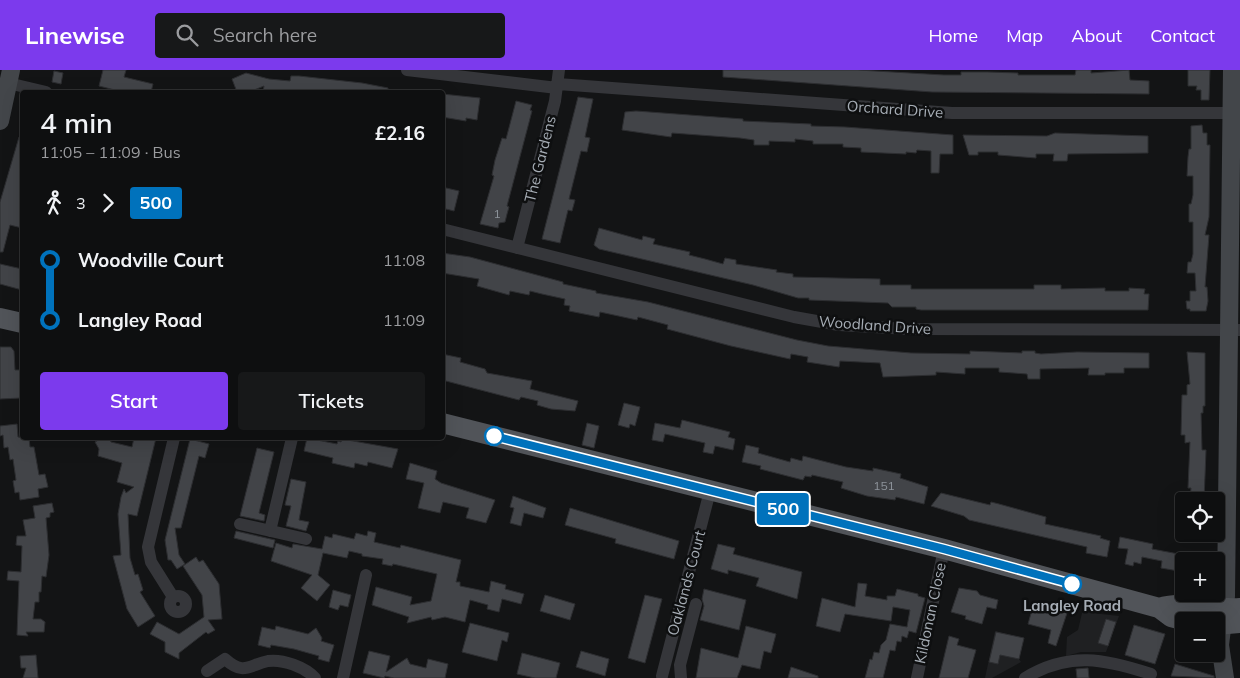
<!DOCTYPE html>
<meta charset="utf-8">
<style>
:root{--surface:#0e0f10;--page:#171819;--text:#f1f3f6;--muted:#9b9c9f;--line:#2e2f30;--accent:#7c3aed}
body{margin:0;font-family:Mulish,sans-serif;background:var(--page);color:var(--text);height:100vh;display:flex;flex-direction:column;font-size:19px;white-space:nowrap}
*{box-sizing:border-box;margin:0}
p{font-size:16px;color:var(--muted)}
.icon{flex:none;width:28px;height:28px;fill:none;stroke:currentColor;stroke-width:2;stroke-linecap:round;stroke-linejoin:round}
.map{position:relative;flex:1;overflow:hidden}
.drawer{position:absolute;left:20px;top:20px;width:425px;height:350px;display:flex;flex-direction:column;background:var(--surface);border-radius:5px;box-shadow:0 5px 20px #0002,0 0 0 1px var(--line)}
.drawer>*{flex:none}
.badge{padding:0 10px;border-radius:4px;font-size:18px;line-height:32px}
.tools{position:absolute;left:1175px;top:422px;display:grid;gap:10px}
.tools a{display:grid;place-items:center;width:50px;height:50px;border-radius:5px;background:var(--surface);box-shadow:0 5px 20px #0002,0 0 0 1px var(--line);font-size:25px}
.map>.badge{position:absolute;translate:-50% -50%;box-shadow:0 0 0 2px #fff}
.legs{display:flex;align-items:center;gap:8px;height:55px;padding:0 20px;font-size:16px}
.legs p{margin-inline-start:auto}
.summary{display:flex;align-items:center;justify-content:space-between;height:85px;padding:0 20px}
h1{font-size:28px;font-weight:600;line-height:38px}
.primary-button{display:flex;gap:10px;margin-top:auto;padding:10px 20px}
.primary-button a{flex:1;height:58px;border-radius:5px;background:var(--accent);color:#fff;font-size:20px;font-weight:600;line-height:58px;text-align:center}
.primary-button a+a{background:var(--page);color:var(--text)}
ul{padding:0 20px;list-style:none}
li{display:flex;align-items:center;gap:18px;height:60px;font-size:19px}
li i{display:grid;place-items:center;width:8px;height:100%;margin:0 6px;background:currentColor}
li i::after{content:'';width:12px;height:12px;margin:-6px;border:4px solid;border-radius:50%;background:var(--surface)}
li p{margin-inline-start:auto}
li:first-child i{background:linear-gradient(#0000 50%,currentColor 0)}
li:last-child i{background:linear-gradient(currentColor 50%,#0000 0)}
header{display:flex;align-items:center;gap:30px;box-sizing:border-box;height:70px;padding:0 25px;background:var(--accent);color:#fff}
header strong{font-size:24px}
nav{display:flex;gap:28px;margin-inline-start:auto;font-size:18px}
.search{width:350px;height:45px;background:var(--page);display:flex;align-items:center;gap:12px;box-sizing:border-box;padding:0 18px;border-radius:5px;color:var(--muted);font-size:19px}
.map>svg:first-child{display:block}
</style>
<header>
<strong>Linewise</strong>
<div class="search"><svg class="icon" aria-label="search" viewBox="0 0 24 24"><circle cx="10" cy="10" r="6"/><path d="M15 15l6 6"/></svg>Search here</div>
<nav><a>Home</a><a>Map</a><a>About</a><a>Contact</a></nav>
</header>
<div class="map">
<svg width="1240" height="608" viewBox="0 0 1240 608">
<rect width="100%" height="100%" fill="#131415"/>
<path fill="#1f2022" d="M1083,539L1092,543L1119,546L1106,582H1081L1066,586L1067,567L1078,560Z
M995,561L1024,568L1019,589L1021,592L992,608H985Z"/>
<path fill="#424448" stroke="#2d2e31" d="M103,0H126L124,7L153,14L151,22H123L99,16Z
M723,0H858L944,5H961V2H988L1018,3V5H1075L1076,0H1091V3L1129,0L1130,10L1149,11V24L932,22L723,7Z
M1188,0H1210L1209,30H1201V20H1196L1197,16H1188Z
M54,1L63,3L61,14L52,12Z
M246,3L269,9L290,11L291,6H299L362,13L388,18V22H263L264,16L249,22H237L232,9Z
M442,24L480,28L477,50L466,48V51L442,47Z
M578,27L593,29L585,67L590,68L587,82L581,81L569,129L575,130L572,141L568,140L560,173L542,169Z
M516,31L532,35L530,40L532,41L507,136L509,137L507,144L505,152L499,153L498,158L480,154L494,106L492,105L495,90L502,68L506,69Z
M636,41L743,49V51L811,54V56L845,57L953,65V84H940L939,103H931V81L917,80L916,83L906,82V84L861,82V78L843,77V74H813V71L795,69V72L769,71V75H754V70L740,68L672,63L671,67L622,60L625,42Z
M1202,55L1203,63H1207V75H1210L1209,147L1205,165H1209L1205,217H1207L1208,231L1206,241H1190V239H1187L1186,231H1190V221H1196L1195,203H1187L1188,192H1191L1193,184V152H1189V134H1191L1193,125V106H1187L1188,87L1189,79H1191V56Z
M1055,63L1148,66V83L1068,84L1067,91H1053L1054,84H1036V88L998,85V82H978V85H969L963,65L1047,66Z
M19,67L22,68V158L10,155L3,182H0V132Z
M442,117L459,121L454,141L442,138Z
M599,158L642,170L643,166L655,169L653,174L690,182L689,185L705,189L723,194L725,188L736,190V194L777,200L776,202L793,204V207L880,209V215H911V219H1034V215H1061V219L1105,218V221H1129V218L1145,219L1144,224H1149L1148,240H921L916,239V237H892L888,233L809,230V228H798L753,215L599,179L594,175Z
M442,183L470,187L563,212V214L596,221V223L648,232L797,270L828,276L911,283L970,284V281L1022,283V281H1035V283L1041,284L1077,282L1149,283V298H1124V303H1105V305H1088L1089,298L1040,299V309H1028L1027,304L999,302V298H965V304L936,302V305L883,307L880,293L840,291L839,297L807,292L808,287L791,284L790,289L731,276L667,259L668,255L638,247L637,250L600,242L599,247L569,241L570,236L564,235L565,229L542,224L530,221L529,225L510,221L509,225L477,216L479,209L442,203Z
M0,194L22,199V220L0,214Z
M0,277H11L14,281L15,300H22L21,328L0,329Z
M1187,282L1205,283V336H1203V343H1201L1202,380H1206L1204,431H1190L1191,418H1188L1190,372L1185,373V365H1181L1182,325H1187V315L1190,314Z
M442,284L461,288L460,292L485,299L487,303L532,311L530,319L578,331L575,341L551,339L537,335L538,331L521,327L519,330L442,310Z
M624,333L640,337L635,356L630,354L629,358L618,355Z
M682,350L730,362L728,367L735,369L733,380L715,376L713,384L703,382L705,373L665,364L663,372L652,370L655,353L680,358Z
M587,353L599,356L594,378L582,375Z
M17,354L18,367L29,368L30,377H34L39,405L45,404L48,417L38,419L39,427L20,430L19,422L15,423L13,411L16,410L13,389L10,390L8,377L4,378L3,365L0,366V356Z
M102,368H109L111,372L132,377L134,368H156L137,446L128,444L130,488L135,505L138,504L143,520L140,522L155,546L138,557L127,539L113,486L121,485L118,444L121,427L124,419L126,423L134,417L117,412L122,393L98,386L99,379L95,372Z
M307,368L337,374L338,371L341,372L342,369L398,379L392,398L368,392L367,396L355,393L354,398L332,393L333,388L304,381Z
M190,369L209,374L205,388L199,386L181,458H175L179,485L185,494L177,499L171,490H168L165,470Z
M746,375L759,378L758,383L790,392L791,388L802,391L803,386L846,397L873,401V398L901,404L900,408L928,417L924,434L896,427L895,430L867,426L841,418L843,412L812,405L811,407L805,406L803,410L760,399L761,396L742,392Z
M257,378L274,382L259,443L265,445L264,451L240,446Z
M410,393L437,401L435,409L441,413L495,430L486,453L466,448L469,438L443,432L440,443L418,438L424,413L406,409Z
M291,409L306,412L299,450L309,452L306,461L286,456L291,436L285,435Z
M941,423L990,435L991,432L999,434L1046,447L1045,454L1101,466L1100,468L1110,471L1107,487L1086,483L1087,477L969,450L964,446L931,436Z
M513,426L546,438L543,448L524,443L521,456L510,453L514,438L510,437Z
M52,433L54,442L50,443V447L46,448L49,485L46,507L42,506L41,522H39V532H35L33,549H41L45,552L44,562H26L28,566L17,565L19,511L7,510L8,501L21,502L22,476L16,475L17,466H26L23,450L35,448L33,436Z
M570,438L679,471L674,489L615,473L616,469L565,455Z
M236,461L275,470L273,478L234,468Z
M368,461L376,463L374,472L400,478L401,475L461,490L456,512H460V516L489,522L491,511L506,515L505,519L524,524L521,534L502,529L499,542L487,539L488,535L470,530L465,552L445,547L432,550L431,547L407,553L409,547L372,535L376,517L412,527L410,535L431,531L437,504L393,494L392,496L382,494L383,489L362,486V484L349,481L347,488L323,483L318,505L330,515L317,531L301,518L312,505L271,491L276,473L292,478L293,474L322,479L325,466L332,468L333,464L354,469L356,463L367,466Z
M1120,467L1153,474L1152,479L1184,485V502L1161,498L1162,491L1142,487L1141,494L1134,492L1133,496L1125,494L1128,479L1118,478Z
M718,474L735,478L733,484L802,502L797,529L756,516L759,508L728,500V504L711,499Z
M196,487L199,492L203,490L219,514L222,549L208,550L215,560L208,564L206,562L179,583V589L165,582V572L150,564L157,552L179,564L204,547L202,525L183,496Z
M858,513L867,514L865,526L887,530V526H895L897,519L918,524V526L925,528L916,563L909,561L907,568L902,566L901,572L897,571L895,581L890,580L883,608H865L870,589L872,590L874,582L879,583L881,575L886,570L890,554L907,557L910,540L893,537L891,551L845,544L840,562L816,556L822,528L855,537Z
M959,518L977,521L980,525L998,530L996,539L987,537L982,554L965,549L966,546L951,542Z
M704,519L746,530L739,560L700,550L704,536L702,529Z
M333,520L351,525L348,537L340,535L338,540L329,537Z
M545,525L575,534L570,550L540,541Z
M645,525L662,529L645,593L628,588Z
M1034,533L1067,543L1056,576L1048,573L1051,560L1028,554Z
M1106,549L1116,552L1108,576L1098,573Z
M470,553L509,563L507,572L502,570L497,591L462,582Z
M1134,555L1165,564L1155,594L1125,585Z
M276,556L308,564L316,558L322,568L321,571L334,575L329,592L318,589L319,586L294,579L271,575L270,578L258,575L262,557L275,560Z
M746,556L776,564L771,583L764,581L760,599L742,595L737,608H696L701,578L738,588Z
M996,562L1024,568L1019,589L1000,585L998,594L989,592Z
M949,566L959,569L957,575L976,580L968,608H939Z
M369,581L390,586L386,602L407,588L410,594L426,598L428,589L448,594L445,608H394L385,606L384,608L363,603Z
M581,581L609,589L605,606L576,597Z
M522,583L560,593L556,608H535L517,604Z
M36,585L38,608H23L26,598H21L20,586Z
M1175,594L1214,606V608L1171,606Z
M791,597L818,606V608H788Z
M1088,598L1089,608H1077L1076,599Z"/>
<g fill="none" stroke-linecap="round" stroke-linejoin="round">
<path stroke="#35363a" stroke-width="12" d="M407,0L557,18
M8,13L46,22
M558,14L952,43H1240
M442,159L794,247L839,255L908,259L1240,260
M517,178L555,31L559,0
M240,454L306,469
M270,461L292,368
M170 534a8 8 0 1 1 16 0a8 8 0 1 1-16 0Z
M173,527L151,492L148,477L174,368
M207,601L225,589C244,606 249,595 268,591C283,589 305,597 315,608
M662,606L710,421
M343,608L366,505
M681,608L680,595L696,534
M917,608L944,479
M1025,608C1069,581 1105,589 1151,604"/>
<path stroke="#43464a" stroke-width="18" d="M0,51L11,0
M1225,608L1220,575L1226,526L1232,0"/>
<path stroke="#515459" stroke-width="20" d="M0,248L22,253
M442,353L944,479L1159,538L1171,547L1186,551
M1159,538C1184,530 1213,540 1240,538
M1216,555L1240,553"/>
</g>
<g fill="none" stroke-linecap="round" stroke-linejoin="round">
<defs>
<path id="line-1" d="M494,366L944,479L1072,514"/>
</defs>
<use href="#line-1" stroke="#fff" stroke-width="11"/>
<use href="#line-1" stroke="#0072bc" stroke-width="8"/>
</g>
<g fill="#fff" stroke="#0072bc" stroke-width="2.5">
<circle cx="494" cy="366" r="9"/>
<circle cx="1072" cy="514" r="9"/>
</g>
<g text-anchor="middle" dominant-baseline="central" stroke-width="5" stroke-linejoin="round" paint-order="stroke">
<g font-size="12" fill="#8d939a">
<text x="497" y="143">1</text>
<text x="884" y="415">151</text>
</g>
<g font-size="15" fill="#a6adb5" stroke="#0e0f10">
<text transform="translate(895 39) rotate(4)">Orchard Drive</text>
<text transform="translate(540 89) rotate(-76)">The Gardens</text>
<text transform="translate(875 255) rotate(4)">Woodland Drive</text>
<text transform="translate(686 513) rotate(-75)">Oaklands Court</text>
<text transform="translate(930 543) rotate(-78)">Kildonan Close</text>
</g>
<g font-size="15" font-weight="bold" fill="#a6adb5" stroke="#0e0f10">
<text x="1072" y="535">Langley Road</text>
</g>
</g>
</svg>
<div class="tools">
<a><svg class="icon" aria-label="locate" viewBox="0 0 24 24"><circle cx="12" cy="12" r="6"/><path d="M12 2v4M12 18v4M2 12h4M18 12h4"/></svg></a>
<a>+</a>
<a>−</a>
</div>
<b class="badge" style="left:783px;top:439px;background:#0072bc;color:#fff">500</b>
<section class="drawer">
<div class="summary"><div><h1>4 min</h1><p>11:05 – 11:09 · Bus</p></div><b>£2.16</b></div>
<div class="legs"><svg class="icon" aria-label="walk" viewBox="0 0 24 24"><circle cx="13" cy="4" r="2"/><path d="M13 8l-2 6 4 7M11 14l-3 7M7 12l3-4h3l4 4"/></svg>3<svg class="icon" aria-label="forward" viewBox="0 0 24 24"><path d="M9 5l7 7-7 7"/></svg><b class="badge" style="background:#0072bc;color:#fff">500</b></div>
<ul>
<li><i style="color:#0072bc"></i><b>Woodville Court</b><p>11:08</p></li>
<li><i style="color:#0072bc"></i><b>Langley Road</b><p>11:09</p></li>
</ul>
<div class="primary-button"><a>Start</a><a>Tickets</a></div>
</section>
</div>
